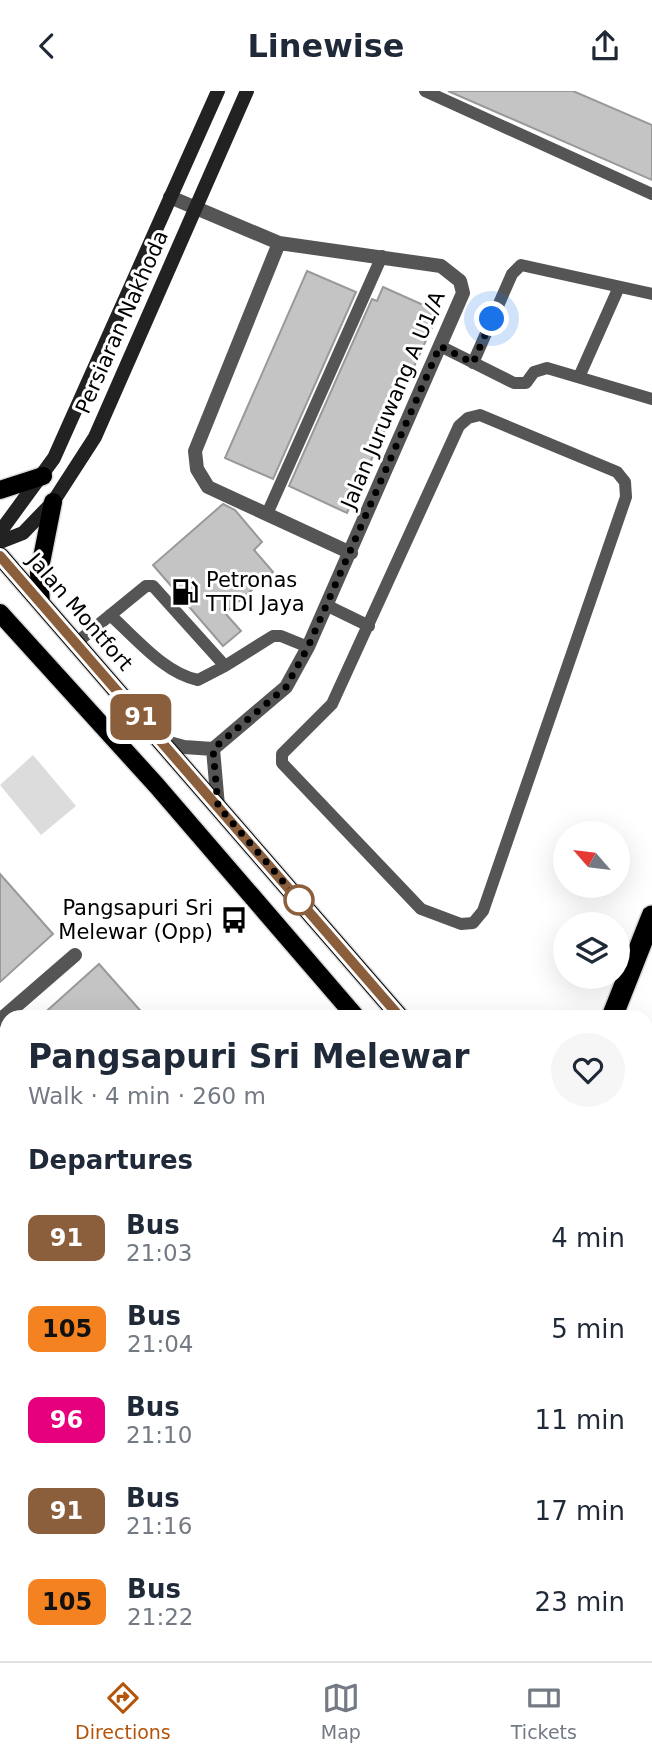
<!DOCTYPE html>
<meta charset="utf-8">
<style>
:root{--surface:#fff;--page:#f6f6f7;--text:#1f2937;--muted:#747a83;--line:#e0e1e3;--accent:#b45309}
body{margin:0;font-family:"DejaVu Sans",sans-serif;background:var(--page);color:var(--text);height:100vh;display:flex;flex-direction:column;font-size:26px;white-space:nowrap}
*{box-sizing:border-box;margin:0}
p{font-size:23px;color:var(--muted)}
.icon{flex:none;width:38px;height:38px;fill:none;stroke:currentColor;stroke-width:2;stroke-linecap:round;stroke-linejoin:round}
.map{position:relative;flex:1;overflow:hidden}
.sheet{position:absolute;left:0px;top:919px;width:653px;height:653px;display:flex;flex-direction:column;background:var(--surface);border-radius:21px 21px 0 0;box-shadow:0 7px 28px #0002}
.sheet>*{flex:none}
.badge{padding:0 14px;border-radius:10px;font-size:24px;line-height:46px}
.needle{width:46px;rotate:298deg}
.tools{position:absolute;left:553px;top:730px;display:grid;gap:14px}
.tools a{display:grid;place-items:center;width:77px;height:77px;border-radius:50%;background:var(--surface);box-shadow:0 7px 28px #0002;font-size:35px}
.you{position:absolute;width:35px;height:35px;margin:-18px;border:5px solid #fff;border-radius:50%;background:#1a73e8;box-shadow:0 0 0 10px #1a73e833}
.map>.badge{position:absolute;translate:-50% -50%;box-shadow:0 0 0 4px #fff}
h2{padding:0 28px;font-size:26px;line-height:63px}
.round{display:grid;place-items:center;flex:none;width:74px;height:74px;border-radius:37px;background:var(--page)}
.head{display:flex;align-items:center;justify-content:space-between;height:119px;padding:0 28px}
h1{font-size:33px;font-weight:700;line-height:52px}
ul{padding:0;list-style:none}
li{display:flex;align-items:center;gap:21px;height:91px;padding:0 28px}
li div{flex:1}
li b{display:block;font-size:26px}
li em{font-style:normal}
li .badge{min-width:77px;font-weight:700;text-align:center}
header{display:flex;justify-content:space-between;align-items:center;height:91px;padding:0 28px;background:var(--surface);font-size:32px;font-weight:700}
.dock{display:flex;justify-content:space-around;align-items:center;height:98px;border-top:2px solid var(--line);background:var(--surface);font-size:19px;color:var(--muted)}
.dock a{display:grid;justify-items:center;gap:4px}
.dock .selected{color:var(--accent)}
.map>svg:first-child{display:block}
</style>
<header><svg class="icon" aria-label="back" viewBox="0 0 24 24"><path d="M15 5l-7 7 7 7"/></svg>Linewise<svg class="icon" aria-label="share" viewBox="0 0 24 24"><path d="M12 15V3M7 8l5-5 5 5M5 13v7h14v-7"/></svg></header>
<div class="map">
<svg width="652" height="1570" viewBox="0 0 652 1570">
<rect width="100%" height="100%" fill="#fff"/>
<path fill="#dcdcdc" d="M33,664L76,715L41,744L0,694Z
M646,1307L652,1314V1570H431L433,1564H646Z"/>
<path fill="#c4c4c4" stroke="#999" stroke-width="2" d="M448,0H573L652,34V89Z
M307,180L356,201L273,388L225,367Z
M383,196L439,221L347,422L289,395L372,208L377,210Z
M223,413L235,419L262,451L254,459L273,481L225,522L241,540L223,555L153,474Z
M0,783L53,843L0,891Z
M99,873L146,926H40Z"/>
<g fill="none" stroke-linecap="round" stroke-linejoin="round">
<defs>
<path id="primary" d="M0,399L43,385
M0,465L400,926
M41,512L39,482L53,411
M0,522L157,695L356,926
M646,1205L652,1212
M646,1263L652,1270"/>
<path id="highway" d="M612,926L652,825
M646,974L652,959
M310,1570L313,1564
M362,1570L364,1564
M406,1570L409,1564
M440,1570L442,1564"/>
</defs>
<use href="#primary" stroke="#dbdbdb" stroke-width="21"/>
<use href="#highway" stroke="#dbdbdb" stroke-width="24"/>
<path stroke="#555" stroke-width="12" d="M425,0L652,103
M440,255L514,292H526L534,281L547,277L652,308
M473,272L512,183L521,174L652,203
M579,286L619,196
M480,324L617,381L625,391L626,406L483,820L473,832L461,833L421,818L282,672V663L332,613L459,335L468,327Z
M267,423L382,165
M328,515L369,535
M110,524C136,547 164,582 198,589L225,575
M76,552L146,495H153L225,575L273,545H281L308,556"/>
<path stroke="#555" stroke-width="14" d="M170,106L279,152L441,175L460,190L463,202L308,556L286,596L213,658
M279,152L195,360L197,378L208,396L351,462
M162,650L184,656L213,658
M213,658L218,715
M0,929L75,864
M0,1115L7,1123
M0,1139L7,1133
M0,1351L7,1359"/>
<path stroke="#222" stroke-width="14" d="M0,441L54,367L218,0
M0,451L23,442L53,411L95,346L247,0"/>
<use href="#primary" stroke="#000" stroke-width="18"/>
<use href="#highway" stroke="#000" stroke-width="21"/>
</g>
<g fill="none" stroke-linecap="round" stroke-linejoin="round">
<defs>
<path id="line" d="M0,465L400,926"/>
</defs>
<use href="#line" stroke="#fff" stroke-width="16"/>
<use href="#line" stroke="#8b5e3c" stroke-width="10"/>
<path stroke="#000" stroke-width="7" stroke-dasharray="0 12.6" d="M299,809L218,715L213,658L286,596L308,556L440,255L473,272L492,228"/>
</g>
<defs>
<symbol id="fuel-bare" viewBox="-9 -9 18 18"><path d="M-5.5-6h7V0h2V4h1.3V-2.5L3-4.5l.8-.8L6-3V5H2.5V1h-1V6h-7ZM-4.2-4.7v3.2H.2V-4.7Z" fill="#000" stroke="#fff" stroke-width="2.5" paint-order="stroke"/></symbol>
<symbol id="bus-bare" viewBox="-9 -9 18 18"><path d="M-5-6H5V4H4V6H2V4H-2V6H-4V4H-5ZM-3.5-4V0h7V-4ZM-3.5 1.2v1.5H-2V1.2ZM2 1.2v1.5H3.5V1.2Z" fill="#000" stroke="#fff" stroke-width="2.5" paint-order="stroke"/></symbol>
</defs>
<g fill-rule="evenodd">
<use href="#fuel-bare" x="166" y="482" width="38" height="38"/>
<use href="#bus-bare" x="215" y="810" width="38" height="38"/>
</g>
<circle fill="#fff" stroke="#8b5e3c" stroke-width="3.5" cx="299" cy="809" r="14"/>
<g text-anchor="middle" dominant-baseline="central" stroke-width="6" stroke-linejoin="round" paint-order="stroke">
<g font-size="21" fill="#000" stroke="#fff">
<text transform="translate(122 231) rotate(-66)">Persiaran Nakhoda</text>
<text transform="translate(393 309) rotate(-67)">Jalan Juruwang A U1/A</text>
<text transform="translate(80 521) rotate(49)">Jalan Montfort</text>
</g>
<g font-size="21" fill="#000" stroke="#fff" text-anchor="start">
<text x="206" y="489">Petronas<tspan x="206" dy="24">TTDI Jaya</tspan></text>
<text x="213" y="817" text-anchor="end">Pangsapuri Sri<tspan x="213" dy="24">Melewar (Opp)</tspan></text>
</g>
</g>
</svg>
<div class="tools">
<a><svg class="needle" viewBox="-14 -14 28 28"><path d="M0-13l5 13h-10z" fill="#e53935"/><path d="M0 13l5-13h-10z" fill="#747a83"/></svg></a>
<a><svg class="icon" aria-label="layers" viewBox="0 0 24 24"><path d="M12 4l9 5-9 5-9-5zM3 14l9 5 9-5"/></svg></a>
</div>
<div class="you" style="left:492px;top:228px"></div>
<b class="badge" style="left:141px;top:626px;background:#8b5e3c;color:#fff">91</b>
<section class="sheet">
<div class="head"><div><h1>Pangsapuri Sri Melewar</h1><p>Walk · 4 min · 260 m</p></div><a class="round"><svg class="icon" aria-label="heart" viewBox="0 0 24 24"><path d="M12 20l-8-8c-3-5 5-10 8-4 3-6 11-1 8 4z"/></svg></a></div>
<h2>Departures</h2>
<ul>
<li><span class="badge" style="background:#8b5e3c;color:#fff">91</span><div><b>Bus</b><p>21:03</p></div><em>4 min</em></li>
<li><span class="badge" style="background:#f58220;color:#111">105</span><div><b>Bus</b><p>21:04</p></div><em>5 min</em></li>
<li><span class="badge" style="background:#e6007e;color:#fff">96</span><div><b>Bus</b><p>21:10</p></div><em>11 min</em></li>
<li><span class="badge" style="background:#8b5e3c;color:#fff">91</span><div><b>Bus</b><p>21:16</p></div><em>17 min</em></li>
<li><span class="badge" style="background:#f58220;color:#111">105</span><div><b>Bus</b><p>21:22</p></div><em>23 min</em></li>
</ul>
</section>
</div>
<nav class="dock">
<a class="selected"><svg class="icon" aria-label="directions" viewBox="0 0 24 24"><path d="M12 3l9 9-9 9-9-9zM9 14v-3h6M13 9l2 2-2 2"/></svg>Directions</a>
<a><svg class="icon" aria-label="map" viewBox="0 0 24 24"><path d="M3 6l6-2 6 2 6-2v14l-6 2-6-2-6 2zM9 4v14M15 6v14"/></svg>Map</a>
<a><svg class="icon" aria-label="tickets" viewBox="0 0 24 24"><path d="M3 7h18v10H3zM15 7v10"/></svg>Tickets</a>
</nav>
